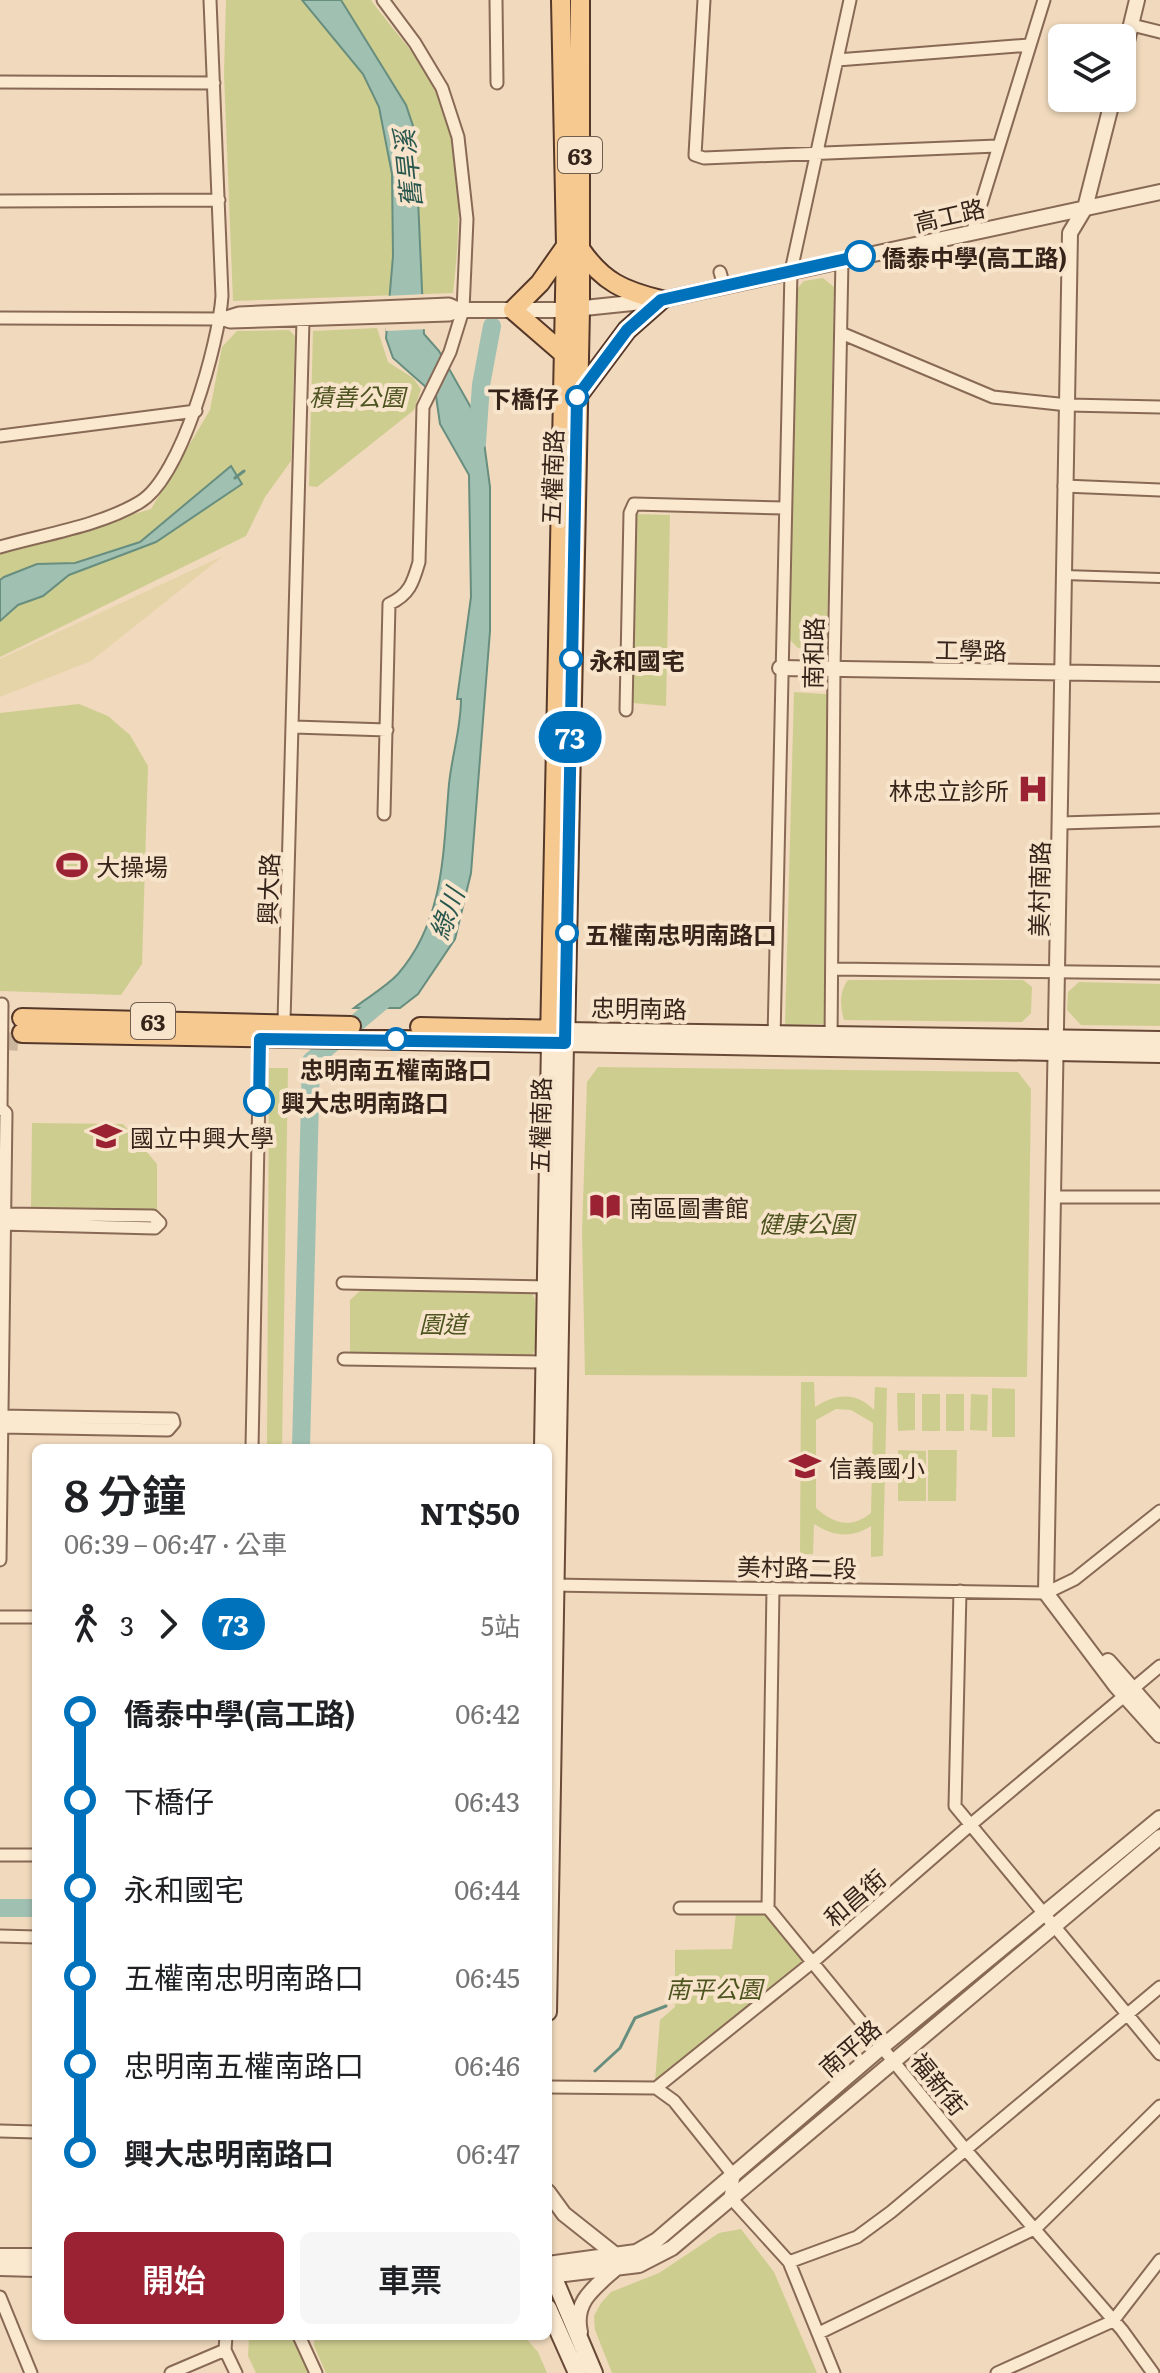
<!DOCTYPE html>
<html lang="zh-TW">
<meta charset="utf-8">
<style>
:root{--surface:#fff;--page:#f6f6f6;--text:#202124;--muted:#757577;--accent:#9a2233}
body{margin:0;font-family:Literata,"Noto Sans TC",serif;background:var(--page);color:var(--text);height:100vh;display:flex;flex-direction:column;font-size:30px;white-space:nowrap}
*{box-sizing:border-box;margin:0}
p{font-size:26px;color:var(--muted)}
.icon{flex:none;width:44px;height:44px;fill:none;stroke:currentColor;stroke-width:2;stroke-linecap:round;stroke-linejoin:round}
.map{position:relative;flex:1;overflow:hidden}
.panel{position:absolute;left:32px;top:1444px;width:520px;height:896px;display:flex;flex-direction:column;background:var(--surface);border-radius:12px;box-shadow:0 2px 6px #0004}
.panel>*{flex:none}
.badge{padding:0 16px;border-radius:26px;font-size:28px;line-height:52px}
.fabs{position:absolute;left:1048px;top:24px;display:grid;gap:16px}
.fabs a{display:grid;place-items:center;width:88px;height:88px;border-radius:12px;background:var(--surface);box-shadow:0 2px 6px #0004;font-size:40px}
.map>.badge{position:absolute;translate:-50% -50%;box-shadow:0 0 0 4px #fff}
.legs{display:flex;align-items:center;gap:12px;height:88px;padding:0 32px;font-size:26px}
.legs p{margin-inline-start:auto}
.overview{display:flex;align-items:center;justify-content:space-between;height:136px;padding:0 32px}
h1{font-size:44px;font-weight:600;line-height:60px}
.primary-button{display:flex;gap:16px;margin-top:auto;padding:16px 32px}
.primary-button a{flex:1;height:92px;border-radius:12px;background:var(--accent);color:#fff;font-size:32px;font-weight:600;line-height:92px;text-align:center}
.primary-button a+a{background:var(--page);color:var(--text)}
ul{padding:0 32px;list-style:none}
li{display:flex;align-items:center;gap:28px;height:88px;font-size:30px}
li i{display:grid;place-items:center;width:12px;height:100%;margin:0 10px;background:currentColor}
li i::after{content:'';width:20px;height:20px;margin:-10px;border:6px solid;border-radius:50%;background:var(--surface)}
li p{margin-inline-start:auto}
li:first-child i{background:linear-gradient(#0000 50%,currentColor 0)}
li:last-child i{background:linear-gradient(currentColor 50%,#0000 0)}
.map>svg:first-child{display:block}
</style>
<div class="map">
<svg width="1160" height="2373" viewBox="0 0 1160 2373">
<rect width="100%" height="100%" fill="#f0d9bc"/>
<path fill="#e6d4a9" d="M223,556L91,661L0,697V659Z"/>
<path fill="#cecd90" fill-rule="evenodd" d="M226,0H371C392,29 420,58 436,89C466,145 460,232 453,293L233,301L224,74Z
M823,278L834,287L827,638L818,648H798L789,639L796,290L804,281Z
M377,328L388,362L413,378L421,389L414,410L317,487L309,486L313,331Z
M289,330L295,336L291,461L265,497L246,536L0,657V553L151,509L210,410L222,347L237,331Z
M636,514L670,515L666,706L633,703Z
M794,692L838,695L829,1024L785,1025Z
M79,704L108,716L130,735L148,766L142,964L121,995L0,991V713Z
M848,980H1023L1032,987L1031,1013L1022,1022L844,1020C840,1006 839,992 848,980Z
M1079,982L1160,984V1026L1081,1025L1067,1010L1068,992Z
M598,1067L1018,1072L1031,1089L1027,1377L585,1375L582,1232L587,1082Z
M269,1068H288L282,1448H267Z
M32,1123L123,1124L157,1164V1210L31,1209Z
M361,1290L531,1292L535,1299L536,1348L532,1355L350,1354V1300Z
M801,1382H814L815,1407C835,1394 856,1391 874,1410L875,1387L887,1388L883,1556L871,1557V1526C851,1539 833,1536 814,1524L813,1554H800ZM836,1409L851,1410L873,1423L871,1513C851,1529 834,1524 816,1508V1420Z
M992,1388L1015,1389V1437H992Z
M897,1393H915V1430L898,1431Z
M922,1394H940V1431H922Z
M946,1394H964V1431H946Z
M971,1394L988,1395L987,1431L970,1430Z
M898,1450L926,1451V1501H898Z
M928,1450H957L956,1501H928Z
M762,1912L807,1961L655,2081L660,2020L675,2007V1950L732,1949L736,1913Z
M741,2229L774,2272L817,2373H612L595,2330L594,2316L601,2303L611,2292L659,2273L719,2233Z
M249,2336H296L308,2373H256L248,2356Z
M315,2336H524L538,2352L547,2373H326L314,2346Z"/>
<path fill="#a0c0b2" stroke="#678e7f" stroke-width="2" d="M302,0H341L406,105L415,132L424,334L439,351L482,427L490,487V631L471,873L455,939L418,994L400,1008H354C368,997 386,987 398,974C445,920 443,851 449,784C452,755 461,728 461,699H457L471,597L469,475L440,424L436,396L393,358L386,338L393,256L392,174L379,107L363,74Z
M231,466L242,484L156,542L69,575L43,596L18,605L0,621V580L4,577L37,564L75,563L140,542Z"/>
<path fill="#f0d9bc" d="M426,294L428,329L386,331L385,296Z"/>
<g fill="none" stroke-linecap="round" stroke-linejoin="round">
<path stroke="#678e7f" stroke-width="3" d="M235,478L244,471
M595,2071L620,2048L635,2018L666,2006"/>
<path stroke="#a0c0b2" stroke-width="18" d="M477,442L481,385L492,326
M301,1448L311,1061L392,993
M0,1908H36"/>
<path stroke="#cbb59c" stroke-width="18" stroke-dasharray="18 9" stroke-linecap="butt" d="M0,1041L22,1042"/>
<defs>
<path id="pedestrian" d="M1064,575L1160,578"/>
<path id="minor" d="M383,0L415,43L442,88L458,137L467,219L463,310L450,352L423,407L419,562C413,583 409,595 389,604L384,814
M496,0L497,83
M704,0L695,155L704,158L997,146
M1132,25L1160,32
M837,60L1029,45
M0,82L214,83
M0,201L219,200
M973,230L1044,0
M720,272L724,286
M0,318L220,319L239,313L449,304L463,310
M221,319L230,322L449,315L463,310
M841,333L993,397L1068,405L1160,407
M0,436L196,411
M1064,486L1160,490
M0,547C45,534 100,526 140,502C182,477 219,342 222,296L210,0
M626,710L630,513L634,504L784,508
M294,727L387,730
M1061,823L1160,820
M832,969L1160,973
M279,1025L284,1021L303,320
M774,1038L791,271L850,0
M831,1042L834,669L842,260
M1052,1197H1160
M0,1218L5,1214L153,1216L160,1223L155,1228L1,1224
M343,1283L550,1287
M344,1359L545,1362
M0,1416L173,1419L174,1423L168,1430L0,1427
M252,1448L260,1039L265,1035
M0,1560L6,1113L1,1108L2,1004
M552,1585L1046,1593L1075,1579L1160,1511
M773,1588L768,1908L965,2149L1122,2330L1153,2373
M960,1591L955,1806L1160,2054
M0,1617H36
M0,1855H36
M680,1908H768
M0,1936L36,1937
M548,2087L656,2088L814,1961L969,1826L1160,1666
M656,2088L674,2101L734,2176L730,2197L789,2262L834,2373
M0,2131L36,2132
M789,2262L857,2237L891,2212L1160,1987
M0,2297L31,2373
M819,2333L1036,2228L1160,2106
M226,2336L225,2350L236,2373
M299,2336L316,2373
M171,2373L225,2350
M997,2373L1113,2321L1160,2260"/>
<path id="tertiary" d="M1122,62L1137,0
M463,310H565L661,300L1160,192
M780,668L1160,674
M1046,1593L1070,233L1085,208L1113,98
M1046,1593L1116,1686L1160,1735
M1108,1661L1160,1720
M548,2192L564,2214L617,2256
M0,2256H36
M548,2264L636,2252L657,2240L882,2047L1160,1818
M0,2268L36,2269
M548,2276L639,2265L672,2248L1160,1837
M580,2332C573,2302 594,2288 615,2269"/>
<path id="secondary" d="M565,1031L1160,1040
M543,1448L550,1042
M548,2012L565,1043L1160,1054
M548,2264L594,2373
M548,2308L577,2373"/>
<path id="primary" d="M581,250C603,282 624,291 661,300
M565,355L513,310L540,283L566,246
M577,397L627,330L661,300
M22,1018L351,1026
M420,1027L562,1030
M22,1033L565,1043L580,309V0
M550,1042L566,246L561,0"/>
</defs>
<use href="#pedestrian" stroke="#886955" stroke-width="12"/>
<use href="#minor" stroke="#886955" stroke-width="15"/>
<use href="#tertiary" stroke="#886955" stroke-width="18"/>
<use href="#secondary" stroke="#694a38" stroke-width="20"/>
<use href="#primary" stroke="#55382a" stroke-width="22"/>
<use href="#pedestrian" stroke="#fae8cf" stroke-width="8"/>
<use href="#minor" stroke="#fae8cf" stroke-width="11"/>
<use href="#tertiary" stroke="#fae8cf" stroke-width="14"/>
<use href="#secondary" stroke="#fae8cf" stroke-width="16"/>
<use href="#primary" stroke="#f6c990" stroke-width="18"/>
</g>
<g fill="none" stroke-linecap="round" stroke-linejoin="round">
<defs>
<path id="line-1" d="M259,1101L260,1039L565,1043L577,397L627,330L661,300L860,256"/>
</defs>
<use href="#line-1" stroke="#fff" stroke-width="18"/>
<use href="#line-1" stroke="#0072bc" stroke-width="12"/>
</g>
<defs>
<symbol id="hospital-bare" viewBox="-9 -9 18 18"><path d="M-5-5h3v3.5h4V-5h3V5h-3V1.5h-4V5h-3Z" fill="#9a2233" stroke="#f7e4cb" stroke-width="2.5" paint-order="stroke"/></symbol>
<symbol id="stadium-bare" viewBox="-9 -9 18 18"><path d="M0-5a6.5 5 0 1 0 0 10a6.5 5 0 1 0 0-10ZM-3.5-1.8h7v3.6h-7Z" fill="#9a2233" stroke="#f7e4cb" stroke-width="2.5" paint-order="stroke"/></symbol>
<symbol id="university-bare" viewBox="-9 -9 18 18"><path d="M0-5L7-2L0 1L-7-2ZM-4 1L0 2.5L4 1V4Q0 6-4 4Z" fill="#9a2233" stroke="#f7e4cb" stroke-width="2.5" paint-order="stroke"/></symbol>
<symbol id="library-bare" viewBox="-9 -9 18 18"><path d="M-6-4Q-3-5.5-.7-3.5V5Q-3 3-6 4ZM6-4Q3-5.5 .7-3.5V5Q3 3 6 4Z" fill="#9a2233" stroke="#f7e4cb" stroke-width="2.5" paint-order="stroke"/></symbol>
<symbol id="school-bare" viewBox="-9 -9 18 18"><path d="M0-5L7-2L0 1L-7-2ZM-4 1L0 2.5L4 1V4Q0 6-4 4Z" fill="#9a2233" stroke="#f7e4cb" stroke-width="2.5" paint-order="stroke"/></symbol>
</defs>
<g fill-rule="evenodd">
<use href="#hospital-bare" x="1011" y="767" width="44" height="44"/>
<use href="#stadium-bare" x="50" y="843" width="44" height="44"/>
<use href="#university-bare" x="84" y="1114" width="44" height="44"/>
<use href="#library-bare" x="583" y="1184" width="44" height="44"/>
<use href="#school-bare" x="783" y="1444" width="44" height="44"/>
</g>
<g fill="#fff" stroke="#0072bc" stroke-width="4">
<circle cx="860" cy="256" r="14"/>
<circle cx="577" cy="397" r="10"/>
<circle cx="571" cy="659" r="10"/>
<circle cx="567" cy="933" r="10"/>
<circle cx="396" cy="1039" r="10"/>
<circle cx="259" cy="1101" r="14"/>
</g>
<g text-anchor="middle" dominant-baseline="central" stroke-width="8" stroke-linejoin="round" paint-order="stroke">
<g fill="#f7e4cb" stroke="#705e4f" stroke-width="2">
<rect x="558" y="137" width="44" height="36" rx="6"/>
<rect x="131" y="1003" width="44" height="36" rx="6"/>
</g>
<g font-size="22" font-weight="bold" fill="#36241a">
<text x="580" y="155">63</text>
<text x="153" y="1021">63</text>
</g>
<g font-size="24" fill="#36241a" stroke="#f7e4cb">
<text transform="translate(949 214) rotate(-13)">高工路</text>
<text transform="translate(551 477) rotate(-88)">五權南路</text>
<text transform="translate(971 649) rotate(1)">工學路</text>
<text transform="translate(812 653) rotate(-89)">南和路</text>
<text transform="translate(267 889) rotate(-88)">興大路</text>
<text transform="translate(1038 889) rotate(-89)">美村南路</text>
<text transform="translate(639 1007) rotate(1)">忠明南路</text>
<text transform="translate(539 1125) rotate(-89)">五權南路</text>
<text transform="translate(797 1566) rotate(1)">美村路二段</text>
<text transform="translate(854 1897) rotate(-41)">和昌街</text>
<text transform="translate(849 2047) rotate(-41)">南平路</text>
<text transform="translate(940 2083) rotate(51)">福新街</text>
</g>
<g font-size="24" font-weight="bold" fill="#36241a" stroke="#f7e4cb" text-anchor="start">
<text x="882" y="256">僑泰中學(高工路)</text>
<text x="559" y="397" text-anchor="end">下橋仔</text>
<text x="589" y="659">永和國宅</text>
<text x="585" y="933">五權南忠明南路口</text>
<text x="396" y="1068" text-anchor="middle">忠明南五權南路口</text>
<text x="281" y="1101">興大忠明南路口</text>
</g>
<g font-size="24" font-style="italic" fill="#4e5420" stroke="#f7e4cb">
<text x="357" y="395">積善公園</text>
<text x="806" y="1222">健康公園</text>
<text x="443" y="1322">園道</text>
<text x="714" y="1987">南平公園</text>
</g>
<g font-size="24" fill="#36241a" stroke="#f7e4cb" text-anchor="start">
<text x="1009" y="789" text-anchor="end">林忠立診所</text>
<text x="96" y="865">大操場</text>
<text x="130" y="1136">國立中興大學</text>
<text x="629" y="1206">南區圖書館</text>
<text x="829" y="1466">信義國小</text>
</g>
<g font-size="26" font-style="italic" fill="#29574e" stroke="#f7e4cb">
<text transform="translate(406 169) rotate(-96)">舊旱溪</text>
<text transform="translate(445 913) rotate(-70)">綠川</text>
</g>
</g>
</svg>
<div class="fabs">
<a><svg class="icon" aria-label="layers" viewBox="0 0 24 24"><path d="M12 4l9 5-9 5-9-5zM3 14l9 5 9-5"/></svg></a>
</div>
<b class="badge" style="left:570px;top:737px;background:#0072bc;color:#fff">73</b>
<section class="panel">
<div class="overview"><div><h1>8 分鐘</h1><p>06:39 – 06:47 · 公車</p></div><b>NT$50</b></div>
<div class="legs"><svg class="icon" aria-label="walk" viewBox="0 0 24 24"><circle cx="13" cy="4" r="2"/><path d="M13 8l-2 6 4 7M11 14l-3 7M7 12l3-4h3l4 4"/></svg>3<svg class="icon" aria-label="forward" viewBox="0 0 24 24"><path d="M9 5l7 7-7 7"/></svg><b class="badge" style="background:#0072bc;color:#fff">73</b><p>5站</p></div>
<ul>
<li><i style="color:#0072bc"></i><b>僑泰中學(高工路)</b><p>06:42</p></li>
<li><i style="color:#0072bc"></i><span>下橋仔</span><p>06:43</p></li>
<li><i style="color:#0072bc"></i><span>永和國宅</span><p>06:44</p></li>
<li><i style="color:#0072bc"></i><span>五權南忠明南路口</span><p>06:45</p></li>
<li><i style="color:#0072bc"></i><span>忠明南五權南路口</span><p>06:46</p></li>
<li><i style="color:#0072bc"></i><b>興大忠明南路口</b><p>06:47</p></li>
</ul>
<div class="primary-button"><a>開始</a><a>車票</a></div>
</section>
</div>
